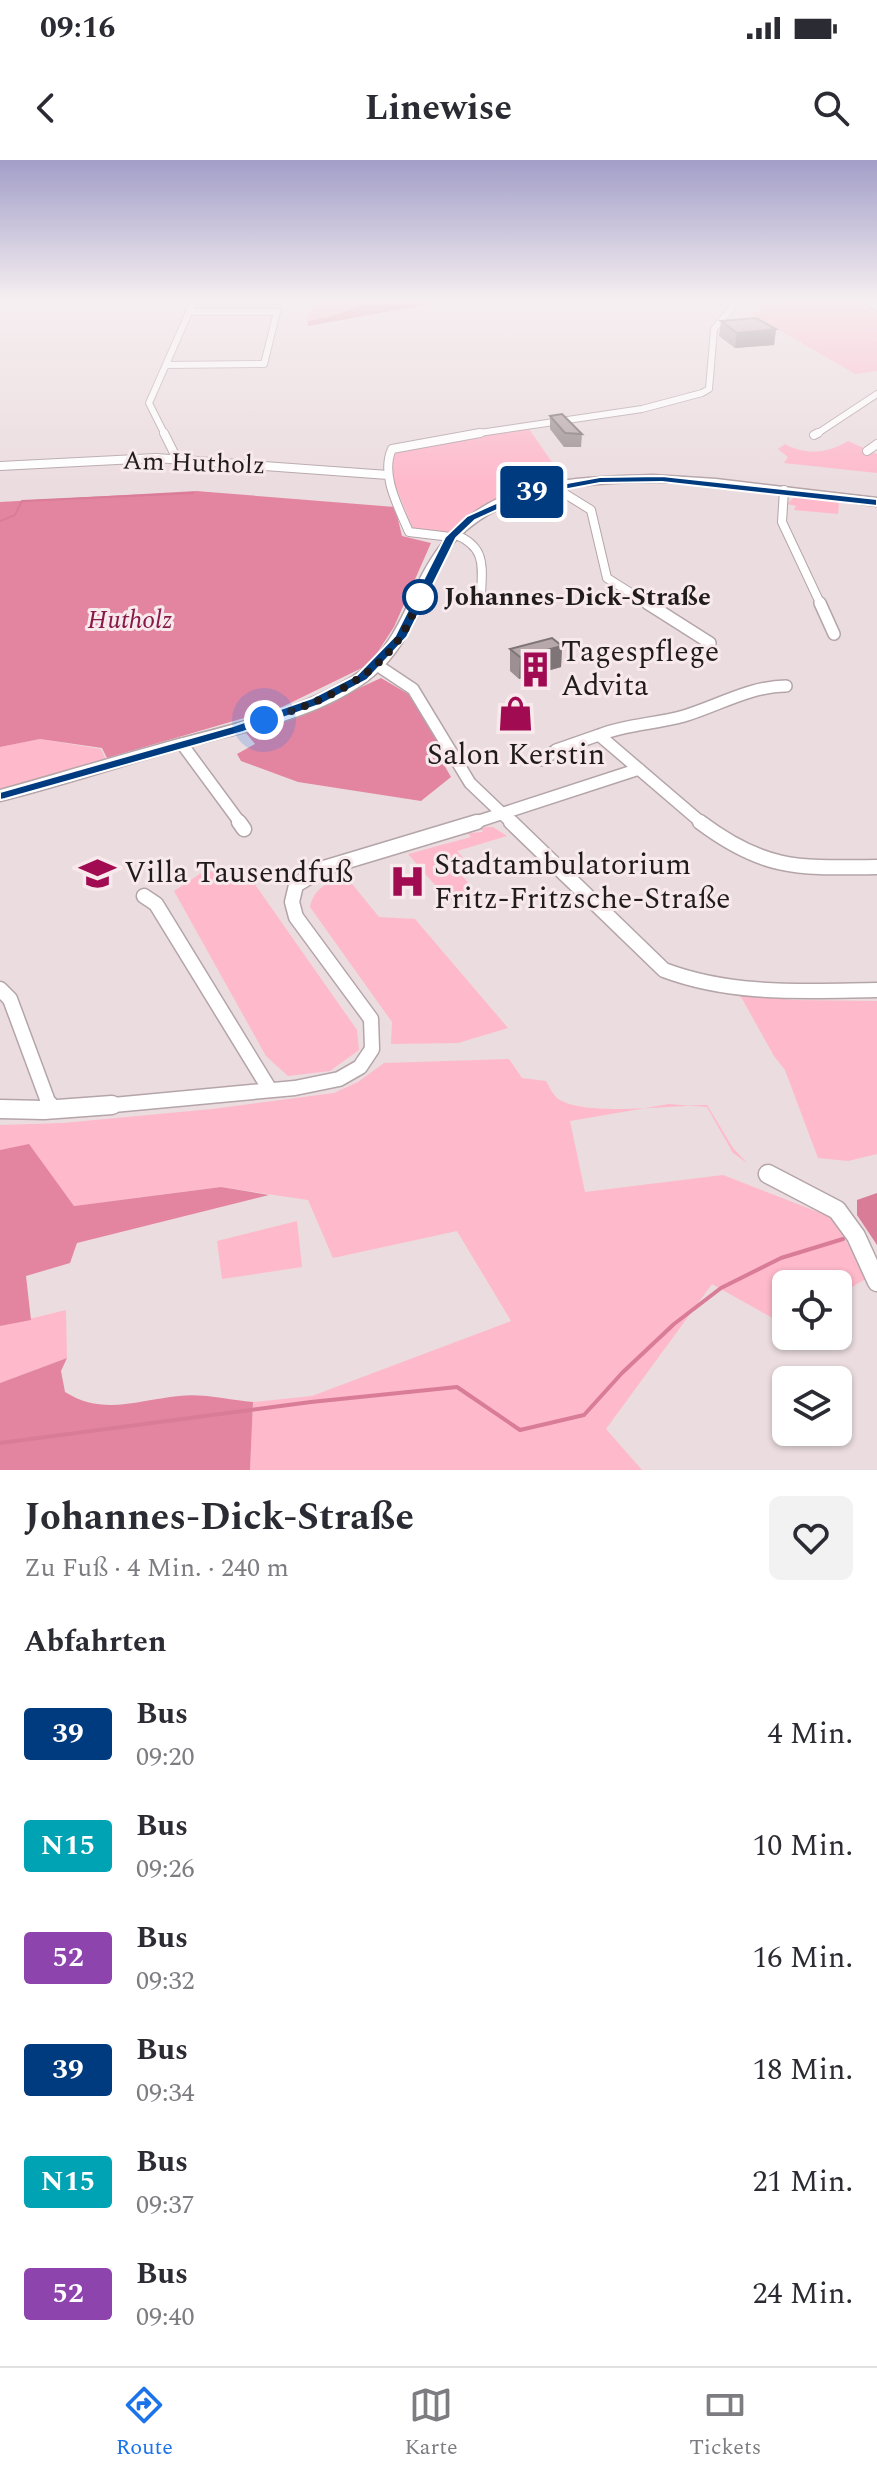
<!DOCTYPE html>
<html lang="de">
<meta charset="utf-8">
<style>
:root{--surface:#fff;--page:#f2f2f3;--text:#2b2b33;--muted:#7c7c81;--line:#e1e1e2;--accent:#1a73e8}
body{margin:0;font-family:Spectral,serif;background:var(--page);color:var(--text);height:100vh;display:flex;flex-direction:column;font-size:30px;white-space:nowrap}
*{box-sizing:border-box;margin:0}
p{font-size:26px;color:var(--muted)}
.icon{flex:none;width:44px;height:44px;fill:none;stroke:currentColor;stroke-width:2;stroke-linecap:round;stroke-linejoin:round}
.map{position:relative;height:1310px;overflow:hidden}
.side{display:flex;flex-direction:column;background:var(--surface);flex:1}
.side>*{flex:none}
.badge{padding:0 16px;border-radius:6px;font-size:28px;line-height:52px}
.fabs{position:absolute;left:772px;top:1110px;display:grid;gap:16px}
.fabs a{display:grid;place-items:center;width:80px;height:80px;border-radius:12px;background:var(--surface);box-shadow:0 2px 6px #0004;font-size:40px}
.you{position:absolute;width:40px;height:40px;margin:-20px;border:6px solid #fff;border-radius:50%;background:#1a73e8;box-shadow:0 0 0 12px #1a73e833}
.map>.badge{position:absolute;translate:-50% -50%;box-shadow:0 0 0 4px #fff}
h2{padding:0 24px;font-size:30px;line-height:72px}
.round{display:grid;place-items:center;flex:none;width:84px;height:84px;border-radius:12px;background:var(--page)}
.headline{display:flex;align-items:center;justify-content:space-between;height:136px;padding:0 24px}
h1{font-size:38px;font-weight:700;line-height:60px}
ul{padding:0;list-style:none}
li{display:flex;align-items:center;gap:24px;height:112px;padding:0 24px}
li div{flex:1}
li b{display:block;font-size:30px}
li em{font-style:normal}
li .badge{min-width:88px;font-weight:700;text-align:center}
.status{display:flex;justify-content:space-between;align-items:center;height:56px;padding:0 40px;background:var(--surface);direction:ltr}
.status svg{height:22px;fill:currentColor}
header{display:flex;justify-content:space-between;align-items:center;height:104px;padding:0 24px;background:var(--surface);font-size:36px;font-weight:700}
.dock{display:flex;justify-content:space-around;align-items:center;height:112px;border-top:2px solid var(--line);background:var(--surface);font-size:22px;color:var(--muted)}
.dock a{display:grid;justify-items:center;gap:4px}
.dock .selected{color:var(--accent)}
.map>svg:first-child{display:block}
</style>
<div class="status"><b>09:16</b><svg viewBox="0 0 49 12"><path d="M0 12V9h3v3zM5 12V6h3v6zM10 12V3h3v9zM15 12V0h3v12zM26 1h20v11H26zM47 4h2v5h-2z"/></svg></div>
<header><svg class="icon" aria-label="back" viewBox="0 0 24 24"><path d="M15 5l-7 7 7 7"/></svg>Linewise<svg class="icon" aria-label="search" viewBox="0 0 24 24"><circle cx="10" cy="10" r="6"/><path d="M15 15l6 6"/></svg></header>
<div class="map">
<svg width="877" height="1310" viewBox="0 0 877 1310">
<rect width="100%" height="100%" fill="#ebdcdf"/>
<path fill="#feb9cb" d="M319,141H374L330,157L307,161L311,147Z
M774,141H864L877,149V211L855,214L750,153L764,152L751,146L777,144Z
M527,266L567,324C524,332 481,344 447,374L414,371L391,315L392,294L398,288Z
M848,281L877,294V313L784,303L788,297L778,289L785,284C803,294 826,295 848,281Z
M794,337L839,343L838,354L794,350L796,346L787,344Z
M40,579L101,589L107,602L0,631V587Z
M485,667H493L507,676L457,691L464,699L452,704L469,724L464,736L449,741L408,694L471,677L468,673L483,672L481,669Z
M206,710L254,723L357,870L359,890L330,911L288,916L266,896L174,731Z
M344,714L379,757L415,759L508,868L458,883L391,884L392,862L310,747C314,728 328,723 344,714Z
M740,835L794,840L877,841V994L848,1001L818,998L785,910L774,896Z
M509,899L522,918L546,921C549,926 552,933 556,937C578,958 676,945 707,945L733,988L747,1003L733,993L707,947L669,944L570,961L585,1032L723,1015L831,1057L869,1117L838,1135V1124H786L785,1165L712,1124L606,1269L642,1310H250L253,1242L312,1236L511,1161L457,1071L333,1098L308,1040L221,1027L74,1046L29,985L0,990V965L63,963L212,949L334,933L358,922L384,903Z
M297,1061L302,1107L222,1119L217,1081Z
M66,1150L67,1198L0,1223V1166Z"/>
<path fill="#e385a1" d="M374,141L408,143L403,141H446L308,166L307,161L330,157Z
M196,331L395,347L402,376L431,383L394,467L370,504L282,547L107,598L102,588L40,579L0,587V342Z
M381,518L410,535L444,588L435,589L451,617L421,641L298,622L241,601L237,594L255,584L246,573L340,537Z
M29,984L74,1046L221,1027L269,1035L77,1083L70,1103L26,1116L31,1160L0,1166V990Z
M67,1198L61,1211L65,1232C103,1256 138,1240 179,1236C202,1233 230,1240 253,1242L250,1310H0V1223Z"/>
<path fill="#d97c98" d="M877,1033V1085L857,1055V1040Z"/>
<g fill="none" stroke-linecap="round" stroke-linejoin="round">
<path stroke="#d97c98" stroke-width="2" d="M0,361L15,355L22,341L193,333"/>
<path stroke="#d97c98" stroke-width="4" d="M0,1283L311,1242L457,1227L520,1270L584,1255L622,1213L674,1164L721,1128L781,1098L843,1079"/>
<defs>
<path id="minor-far4" d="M867,141L877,147
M167,205L264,204L277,152H190
M165,275L149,243L194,141
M466,275L642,249L702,233L709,229L714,169L735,144L730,141
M815,275L877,234"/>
<path id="minor-far3" d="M164,273L177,299
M814,275L818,273
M867,291L877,284
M0,306L156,298L388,315
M554,327L591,350L607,418L650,445
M784,330L782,362L821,445
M454,374C487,387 482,406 481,436L496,442
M451,377L409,372C399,348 380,315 392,289L480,273"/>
<path id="minor-far2" d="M647,443L710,483
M820,443L834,474
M377,505L413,529L470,623L513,664
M182,584L241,664
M543,600L556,590L599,575
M470,664L639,609
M703,664L599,575C627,564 656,564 684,556C717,546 751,526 786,526"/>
<path id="minor-far1" d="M239,662L244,669
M511,662L664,810C733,836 804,831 877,830
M700,662C765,711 800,708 877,707
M144,736L156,744L270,930
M0,829L10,839L50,947
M92,947L295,928L339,919L360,907L372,889L371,859L296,757L292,742L296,725L324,708L477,662"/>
<path id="minor" d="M49,945L51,949
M0,949L44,950L112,945
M768,1014L837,1050L856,1076L877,1122"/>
<path id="secondary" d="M653,315L716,319L877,338V346C763,330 544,287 457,379C446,390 439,407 433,421C416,458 401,496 367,521C314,560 243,571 180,589C120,606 61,626 0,641V630C58,614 117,596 175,580C235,564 298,550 352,517C386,496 401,460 417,425C466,320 550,318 653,315Z"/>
</defs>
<use href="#minor-far4" stroke="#b4a5a9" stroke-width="8"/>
<use href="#minor-far3" stroke="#b4a5a9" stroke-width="10"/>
<use href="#minor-far2" stroke="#b4a5a9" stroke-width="14"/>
<use href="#minor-far1" stroke="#b4a5a9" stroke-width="17"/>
<use href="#minor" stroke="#b4a5a9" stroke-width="21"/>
<use href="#secondary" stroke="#b4a5a9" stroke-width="3"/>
<use href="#minor-far4" stroke="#fff" stroke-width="6"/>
<use href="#minor-far3" stroke="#fff" stroke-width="8"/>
<use href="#minor-far2" stroke="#fff" stroke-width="11"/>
<use href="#minor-far1" stroke="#fff" stroke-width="14"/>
<use href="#minor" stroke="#fff" stroke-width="18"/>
<use href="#secondary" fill="#fff" fill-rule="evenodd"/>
</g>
<path fill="#9d9093" d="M721,161L776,169L774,185L735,188L719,176Z
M550,256L582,274L581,287H564L550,269Z
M562,486L561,507L519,519L510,511V489Z"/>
<path fill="#7f7578" d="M776,169L774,185L735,188L737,173Z
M562,486L561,507L519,519L520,497Z"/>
<path fill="#b6a7ab" stroke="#7f7578" stroke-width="2" d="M756,158L776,169L737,173L721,161Z
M562,254L582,274L565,273L550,256Z
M552,478L562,486L520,497L510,489Z"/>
<linearGradient id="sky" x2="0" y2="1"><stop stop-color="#a29ec8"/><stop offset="0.43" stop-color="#f6eff1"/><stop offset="1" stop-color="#f6eff1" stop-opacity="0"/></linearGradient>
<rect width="877" height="325" fill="url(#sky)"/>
<path fill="#003b80" stroke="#fff" stroke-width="2" d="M662,316L877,339V346L662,322L600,323L526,337L475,360L456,378L407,477L367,520L322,544L243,572L5,639L0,640V632L233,566L312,538L357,515L395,476L445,377L467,356L523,331L600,317Z"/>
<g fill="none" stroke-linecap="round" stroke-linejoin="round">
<path stroke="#201b1c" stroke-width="8" stroke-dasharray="0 14.4" d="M264,560C315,544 368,524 399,479C410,464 416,445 424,429L420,437"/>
</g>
<defs>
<symbol id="building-bare" viewBox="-9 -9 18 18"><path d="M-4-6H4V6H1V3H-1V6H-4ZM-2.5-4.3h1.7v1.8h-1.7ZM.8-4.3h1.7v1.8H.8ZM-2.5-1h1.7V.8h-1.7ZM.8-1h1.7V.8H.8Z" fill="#a00b51" stroke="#f8e9ec" stroke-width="2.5" paint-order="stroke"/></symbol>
<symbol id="shop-bare" viewBox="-9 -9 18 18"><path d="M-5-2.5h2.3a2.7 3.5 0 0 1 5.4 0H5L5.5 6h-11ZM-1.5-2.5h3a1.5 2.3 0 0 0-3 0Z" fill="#a00b51" stroke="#f8e9ec" stroke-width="2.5" paint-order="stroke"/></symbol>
<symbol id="school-bare" viewBox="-9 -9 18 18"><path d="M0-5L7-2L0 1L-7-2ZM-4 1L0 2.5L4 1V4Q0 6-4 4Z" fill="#a00b51" stroke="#f8e9ec" stroke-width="2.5" paint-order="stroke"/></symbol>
<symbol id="hospital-bare" viewBox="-9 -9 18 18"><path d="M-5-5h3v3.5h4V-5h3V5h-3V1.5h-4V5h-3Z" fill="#a00b51" stroke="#f8e9ec" stroke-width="2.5" paint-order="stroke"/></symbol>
</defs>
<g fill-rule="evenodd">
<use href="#building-bare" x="510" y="484" width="51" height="51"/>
<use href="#shop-bare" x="490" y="528" width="51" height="51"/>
<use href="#school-bare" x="72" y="688" width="51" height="51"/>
<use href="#hospital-bare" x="382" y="696" width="51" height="51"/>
</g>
<circle fill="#fff" stroke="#003b80" stroke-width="4" cx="420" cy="437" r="16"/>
<g text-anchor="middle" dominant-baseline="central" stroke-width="6" stroke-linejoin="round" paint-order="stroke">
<g font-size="26" fill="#201b1c" stroke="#f8e9ec">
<text transform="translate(194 303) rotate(2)">Am Hutholz</text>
</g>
<g font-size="26" font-weight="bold" fill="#201b1c" stroke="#f8e9ec" text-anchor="start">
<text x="444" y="437">Johannes-Dick-Straße</text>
</g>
<g font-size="26" font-style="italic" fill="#881847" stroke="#f8e9ec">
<text x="130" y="460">Hutholz</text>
</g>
<g font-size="30" fill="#201b1c" stroke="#f8e9ec" text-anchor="start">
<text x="561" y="492">Tagespflege<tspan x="561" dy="34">Advita</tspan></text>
<text x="516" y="595" text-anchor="middle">Salon Kerstin</text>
<text x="434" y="705">Stadtambulatorium<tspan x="434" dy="34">Fritz-Fritzsche-Straße</tspan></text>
<text x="124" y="713">Villa Tausendfuß</text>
</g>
</g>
</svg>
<div class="fabs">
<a><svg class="icon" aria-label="locate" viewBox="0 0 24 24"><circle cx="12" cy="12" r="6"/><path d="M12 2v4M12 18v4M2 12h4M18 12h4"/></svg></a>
<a><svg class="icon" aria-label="layers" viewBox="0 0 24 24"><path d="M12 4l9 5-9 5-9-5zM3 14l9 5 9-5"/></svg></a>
</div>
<div class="you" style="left:264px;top:560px"></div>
<b class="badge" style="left:532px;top:332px;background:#003b80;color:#fff">39</b>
</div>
<section class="side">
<div class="headline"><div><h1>Johannes-Dick-Straße</h1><p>Zu Fuß · 4 Min. · 240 m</p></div><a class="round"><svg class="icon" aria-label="heart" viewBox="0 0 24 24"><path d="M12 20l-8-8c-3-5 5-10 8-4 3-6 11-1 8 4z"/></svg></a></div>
<h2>Abfahrten</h2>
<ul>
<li><span class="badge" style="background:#003b80;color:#fff">39</span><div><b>Bus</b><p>09:20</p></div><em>4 Min.</em></li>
<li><span class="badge" style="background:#00a3b4;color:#fff">N15</span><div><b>Bus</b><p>09:26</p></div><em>10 Min.</em></li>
<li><span class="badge" style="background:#8e44ad;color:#fff">52</span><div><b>Bus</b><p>09:32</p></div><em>16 Min.</em></li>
<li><span class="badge" style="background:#003b80;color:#fff">39</span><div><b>Bus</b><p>09:34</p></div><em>18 Min.</em></li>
<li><span class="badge" style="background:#00a3b4;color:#fff">N15</span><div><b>Bus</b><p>09:37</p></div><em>21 Min.</em></li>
<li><span class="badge" style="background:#8e44ad;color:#fff">52</span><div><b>Bus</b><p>09:40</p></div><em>24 Min.</em></li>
</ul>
</section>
<nav class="dock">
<a class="selected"><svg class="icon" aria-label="directions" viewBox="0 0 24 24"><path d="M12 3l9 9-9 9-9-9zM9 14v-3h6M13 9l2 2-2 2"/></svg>Route</a>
<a><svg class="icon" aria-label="map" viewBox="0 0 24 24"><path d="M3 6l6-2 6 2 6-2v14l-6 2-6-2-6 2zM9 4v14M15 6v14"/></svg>Karte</a>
<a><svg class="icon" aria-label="tickets" viewBox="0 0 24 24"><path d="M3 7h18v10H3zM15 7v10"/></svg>Tickets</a>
</nav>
